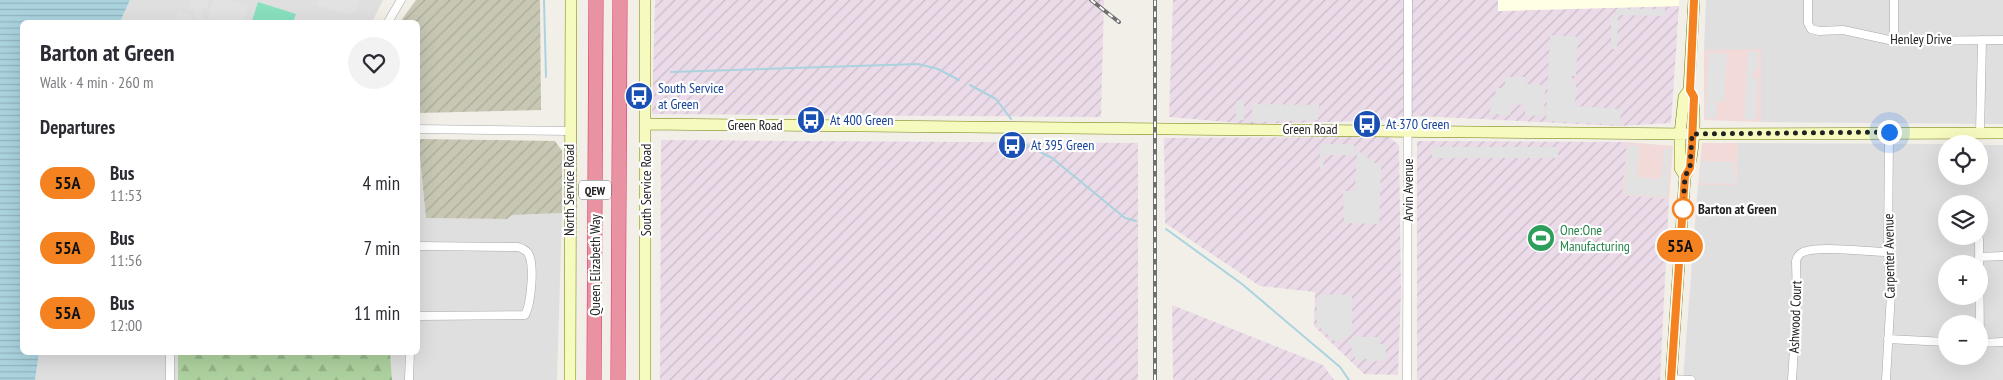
<!DOCTYPE html>
<meta charset="utf-8">
<style>
:root{--surface:#fff;--page:#f2f2f3;--text:#2b2b33;--muted:#7c7c81}
body{margin:0;font-family:"PT Sans Narrow",sans-serif;background:var(--page);color:var(--text);height:100vh;display:flex;flex-direction:column;font-size:19px;white-space:nowrap}
*{box-sizing:border-box;margin:0}
p{font-size:16px;color:var(--muted)}
.icon{flex:none;width:28px;height:28px;fill:none;stroke:currentColor;stroke-width:2;stroke-linecap:round;stroke-linejoin:round}
.map{position:relative;flex:1;overflow:hidden}
.details{position:absolute;left:20px;top:20px;width:400px;height:335px;display:flex;flex-direction:column;background:var(--surface);border-radius:8px;box-shadow:0 5px 20px #0002}
.details>*{flex:none}
.badge{padding:0 10px;border-radius:16px;font-size:18px;line-height:32px}
.controls{position:absolute;left:1938px;top:135px;display:grid;gap:10px}
.controls a{display:grid;place-items:center;width:50px;height:50px;border-radius:50%;background:var(--surface);box-shadow:0 5px 20px #0002;font-size:25px}
.you{position:absolute;width:25px;height:25px;margin:-12px;border:4px solid #fff;border-radius:50%;background:#1a73e8;box-shadow:0 0 0 8px #1a73e833}
.map>.badge{position:absolute;translate:-50% -50%;box-shadow:0 0 0 2px #fff}
h2{padding:0 20px;font-size:19px;line-height:45px}
.round{display:grid;place-items:center;flex:none;width:52px;height:52px;border-radius:26px;background:var(--page)}
.headline{display:flex;align-items:center;justify-content:space-between;height:85px;padding:0 20px}
h1{font-size:24px;font-weight:700;line-height:38px}
ul{padding:0;list-style:none}
li{display:flex;align-items:center;gap:15px;height:65px;padding:0 20px}
li div{flex:1}
li b{display:block;font-size:19px}
li em{font-style:normal}
li .badge{min-width:55px;font-weight:700;text-align:center}
.map>svg:first-child{display:block}
</style>
<div class="map">
<svg width="2003" height="380" viewBox="0 0 2003 380">
<defs>
<pattern id="industrial-furrows" width="10" height="10" patternUnits="userSpaceOnUse" patternTransform="scale(1.25)"><rect width="10" height="10" fill="#ebdbe8"/><path d="M-1 1l2-2M0 10L10 0M9 11l2-2" fill="none" stroke="#c9bcc7"/></pattern>
<pattern id="construction-furrows" width="10" height="10" patternUnits="userSpaceOnUse" patternTransform="scale(1.25)"><rect width="10" height="10" fill="#c7c7b4"/><path d="M-1 1l2-2M0 10L10 0M9 11l2-2" fill="none" stroke="#abab9a"/></pattern>
<pattern id="forest-firs" width="22" height="20" patternUnits="userSpaceOnUse" patternTransform="scale(1.25)"><rect width="22" height="20" fill="#add19e"/><path d="M5 1l3.5 6h-7zM16 11l3.5 6h-7z" fill="#95b388"/></pattern>
<pattern id="water-rules" width="6" height="5" patternUnits="userSpaceOnUse" patternTransform="scale(1.25)"><rect width="6" height="5" fill="#aad3df"/><path d="M0 2.5h6" fill="none" stroke="#92b5bf"/></pattern>
</defs>
<rect width="100%" height="100%" fill="#f2efe9"/>
<path fill="#e0dfdf" fill-rule="evenodd" d="M130,0H383L372,22H120Z
M1706,0H2003V124L1761,122V50H1704Z
M418,143L426,218L507,219L512,215L562,213L557,380H392L390,353L418,352Z
M1738,143L1946,144V176H1979V145H2003V380H1683L1698,185H1736ZM1946,204H1979V236H1946ZM1946,264H1979V296H1946ZM1946,324H1979V356H1946Z
M39,353H314L178,355V380H35Z"/>
<path fill="#f2dad9" d="M1761,49V122L1704,120V50Z
M1627,142L1673,146L1669,199L1622,195Z
M1702,143H1738L1736,185H1698Z"/>
<path fill="url(#industrial-furrows)" d="M655,0H1104L1101,117L652,114Z
M1173,0H1498L1499,11L1679,6L1671,123L1619,126L1418,116L1397,120L1250,124L1169,117Z
M1389,137L1399,145L1401,293L1398,375L1364,374L1314,326L1315,292L1260,286L1165,223L1164,138Z
M661,140L1138,143V380H660Z
M1417,141L1627,142L1622,195L1669,199L1660,380H1417Z
M1172,305L1323,365L1334,380H1173Z"/>
<path fill="#ffffe5" d="M1498,0H1679V6L1498,11Z"/>
<path fill="url(#construction-furrows)" d="M416,0H540L541,110L418,113V22H400Z
M418,139L555,141L562,151V213L512,215L507,219L426,218Z"/>
<path fill="url(#forest-firs)" d="M390,353L392,380H178V355Z"/>
<path fill="#88e0be" d="M258,2L296,14L293,22L252,21Z"/>
<path fill="#e2e2e2" d="M191,0H209L206,10L202,9L201,12L206,22H175L178,11L193,16L192,21H196L194,10L188,8Z
M213,0H227L248,6L244,22H212L213,19L208,18Z
M318,0H360L356,13L349,12L348,14L316,5Z
M1616,9H1665V16L1618,15L1617,49H1611V15H1616Z
M1550,35L1578,37L1576,76H1572V83L1576,84L1575,106L1621,109L1620,125L1546,121Z
M1748,51H1758V70H1754L1753,78H1758L1756,120L1744,119Z
M1709,53L1727,54L1724,102H1717L1716,119L1705,118Z
M1505,77H1524V84L1545,85L1544,116L1525,115V105L1511,104L1510,115L1490,114L1491,97H1495L1496,88H1505Z
M1236,101H1244V120L1236,119Z
M1252,104L1319,105L1318,120L1252,122Z
M1320,144H1354V155H1324L1323,171H1320Z
M1628,145L1639,146L1637,177L1661,179L1664,149H1671L1667,198L1624,194Z
M1432,147H1558V158H1432Z
M1357,150L1381,167L1379,224L1344,223L1343,191H1355Z
M1701,161L1733,162L1735,184L1699,183Z
M1320,294L1352,295V334L1336,342L1317,325V302L1320,301Z
M1354,337H1380V344H1386V360L1367,362V359L1356,360L1348,340Z"/>
<path fill="url(#water-rules)" d="M0,0H130L120,22H22V352L39,353L35,380H0Z"/>
<g fill="none" stroke-linecap="round" stroke-linejoin="round">
<path stroke="#aad3df" stroke-width="2" d="M544,0L546,77
M671,72L918,64L938,69L959,80
M970,85L996,99L1011,119
M1016,140L1052,158L1125,218L1136,221
M1166,229L1242,284L1340,367L1349,380"/>
<defs>
<path id="street" d="M1808,0V23L1811,29L1819,31L1843,30L1894,41L2003,40
M388,22L401,0
M1894,41V0
M418,129L569,131
M1980,133L1982,40
M1979,239L1980,343
M418,246L518,247C521,248 526,250 528,253C535,264 531,304 525,315L418,316
M1979,257L2003,256
M1888,339L1946,342
M1979,343L2003,342
M1671,379L1691,380
M170,380V352
M409,380L410,352
M1407,380L1408,0
M1792,380L1797,302L1796,261C1797,257 1799,254 1803,252C1819,245 1868,252 1888,252
M1886,380L1891,293L1888,252L1889,132"/>
<path id="secondary" d="M645,0V380
M646,124L1692,134L2003,133
M1685,176L1680,168V134L1684,97L1689,90L1694,0
M570,380L571,0
M1671,380L1685,176C1694,162 1698,104 1689,90"/>
<path id="highway" d="M594,380L596,0
M618,380L620,0"/>
</defs>
<use href="#street" stroke="#a9a9a9" stroke-width="9"/>
<use href="#secondary" stroke="#707d05" stroke-width="12"/>
<use href="#highway" stroke="#dc2a67" stroke-width="15"/>
<use href="#street" stroke="#fff" stroke-width="8"/>
<use href="#secondary" stroke="#f7fabf" stroke-width="11"/>
<use href="#highway" stroke="#e892a2" stroke-width="14"/>
<defs>
<path id="rail" d="M1091,0L1119,22
M1155,380V0"/>
</defs>
<use href="#rail" stroke="#707070" stroke-width="4"/>
<use href="#rail" stroke="#fff" stroke-width="2" stroke-dasharray="5.5" stroke-linecap="butt"/>
</g>
<g fill="none" stroke-linecap="round" stroke-linejoin="round">
<defs>
<path id="line" d="M1671,380L1685,176L1690,168L1692,144L1694,97L1690,90L1694,0"/>
</defs>
<use href="#line" stroke="#fff" stroke-width="11"/>
<use href="#line" stroke="#f58220" stroke-width="8"/>
<path stroke="#222" stroke-width="5" stroke-dasharray="0 9" d="M1683,209L1685,176L1690,168L1692,134L1889,132"/>
</g>
<defs>
<symbol id="bus-disc" viewBox="-11 -11 22 22"><circle r="9.5" fill="#1a4fb4" stroke="#fff"/><path d="M-5-6H5V4H4V6H2V4H-2V6H-4V4H-5ZM-3.5-4V0h7V-4ZM-3.5 1.2v1.5H-2V1.2ZM2 1.2v1.5H3.5V1.2Z" fill="#fff"/></symbol>
<symbol id="stadium-disc" viewBox="-11 -11 22 22"><circle r="9.5" fill="#2e9e5b" stroke="#fff"/><path d="M0-5a6.5 5 0 1 0 0 10a6.5 5 0 1 0 0-10ZM-3.5-1.8h7v3.6h-7Z" fill="#fff"/></symbol>
</defs>
<g fill-rule="evenodd">
<use href="#bus-disc" x="623" y="80" width="32" height="32"/>
<use href="#bus-disc" x="795" y="104" width="32" height="32"/>
<use href="#bus-disc" x="1351" y="108" width="32" height="32"/>
<use href="#bus-disc" x="996" y="129" width="32" height="32"/>
<use href="#stadium-disc" x="1525" y="222" width="32" height="32"/>
</g>
<circle fill="#fff" stroke="#f58220" stroke-width="2.5" cx="1683" cy="209" r="10"/>
<g text-anchor="middle" dominant-baseline="central" stroke-width="4.5" stroke-linejoin="round" paint-order="stroke">
<rect fill="#fff" stroke="#646464" stroke-width="1" x="579" y="180.5" width="32" height="19" rx="4"/>
<g font-size="12" font-weight="bold" fill="#222">
<text x="595" y="190">QEW</text>
</g>
<g font-size="14" fill="#222" stroke="#fff">
<text x="1921" y="39">Henley Drive</text>
<text x="755" y="125">Green Road</text>
<text x="1310" y="129">Green Road</text>
<text transform="translate(569 190) rotate(-90)">North Service Road</text>
<text transform="translate(646 190) rotate(-90)">South Service Road</text>
<text transform="translate(1408 190) rotate(-90)">Arvin Avenue</text>
<text transform="translate(1889 256) rotate(-91)">Carpenter Avenue</text>
<text transform="translate(595 265) rotate(-90)">Queen Elizabeth Way</text>
<text transform="translate(1795 317) rotate(-88)">Ashwood Court</text>
</g>
<g font-size="14" fill="#164399" stroke="#fff" text-anchor="start">
<text x="658" y="88">South Service<tspan x="658" dy="16">at Green</tspan></text>
<text x="830" y="120">At 400 Green</text>
<text x="1386" y="124">At 370 Green</text>
<text x="1031" y="145">At 395 Green</text>
</g>
<g font-size="14" font-weight="bold" fill="#222" stroke="#fff" text-anchor="start">
<text x="1698" y="209">Barton at Green</text>
</g>
<g font-size="14" fill="#27864d" stroke="#fff" text-anchor="start">
<text x="1560" y="230">One:One<tspan x="1560" dy="16">Manufacturing</tspan></text>
</g>
</g>
</svg>
<div class="controls">
<a><svg class="icon" aria-label="locate" viewBox="0 0 24 24"><circle cx="12" cy="12" r="6"/><path d="M12 2v4M12 18v4M2 12h4M18 12h4"/></svg></a>
<a><svg class="icon" aria-label="layers" viewBox="0 0 24 24"><path d="M12 4l9 5-9 5-9-5zM3 14l9 5 9-5"/></svg></a>
<a>+</a>
<a>−</a>
</div>
<div class="you" style="left:1889px;top:132px"></div>
<b class="badge" style="left:1680px;top:246px;background:#f58220;color:#111">55A</b>
<section class="details">
<div class="headline"><div><h1>Barton at Green</h1><p>Walk · 4 min · 260 m</p></div><a class="round"><svg class="icon" aria-label="heart" viewBox="0 0 24 24"><path d="M12 20l-8-8c-3-5 5-10 8-4 3-6 11-1 8 4z"/></svg></a></div>
<h2>Departures</h2>
<ul>
<li><span class="badge" style="background:#f58220;color:#111">55A</span><div><b>Bus</b><p>11:53</p></div><em>4 min</em></li>
<li><span class="badge" style="background:#f58220;color:#111">55A</span><div><b>Bus</b><p>11:56</p></div><em>7 min</em></li>
<li><span class="badge" style="background:#f58220;color:#111">55A</span><div><b>Bus</b><p>12:00</p></div><em>11 min</em></li>
</ul>
</section>
</div>
